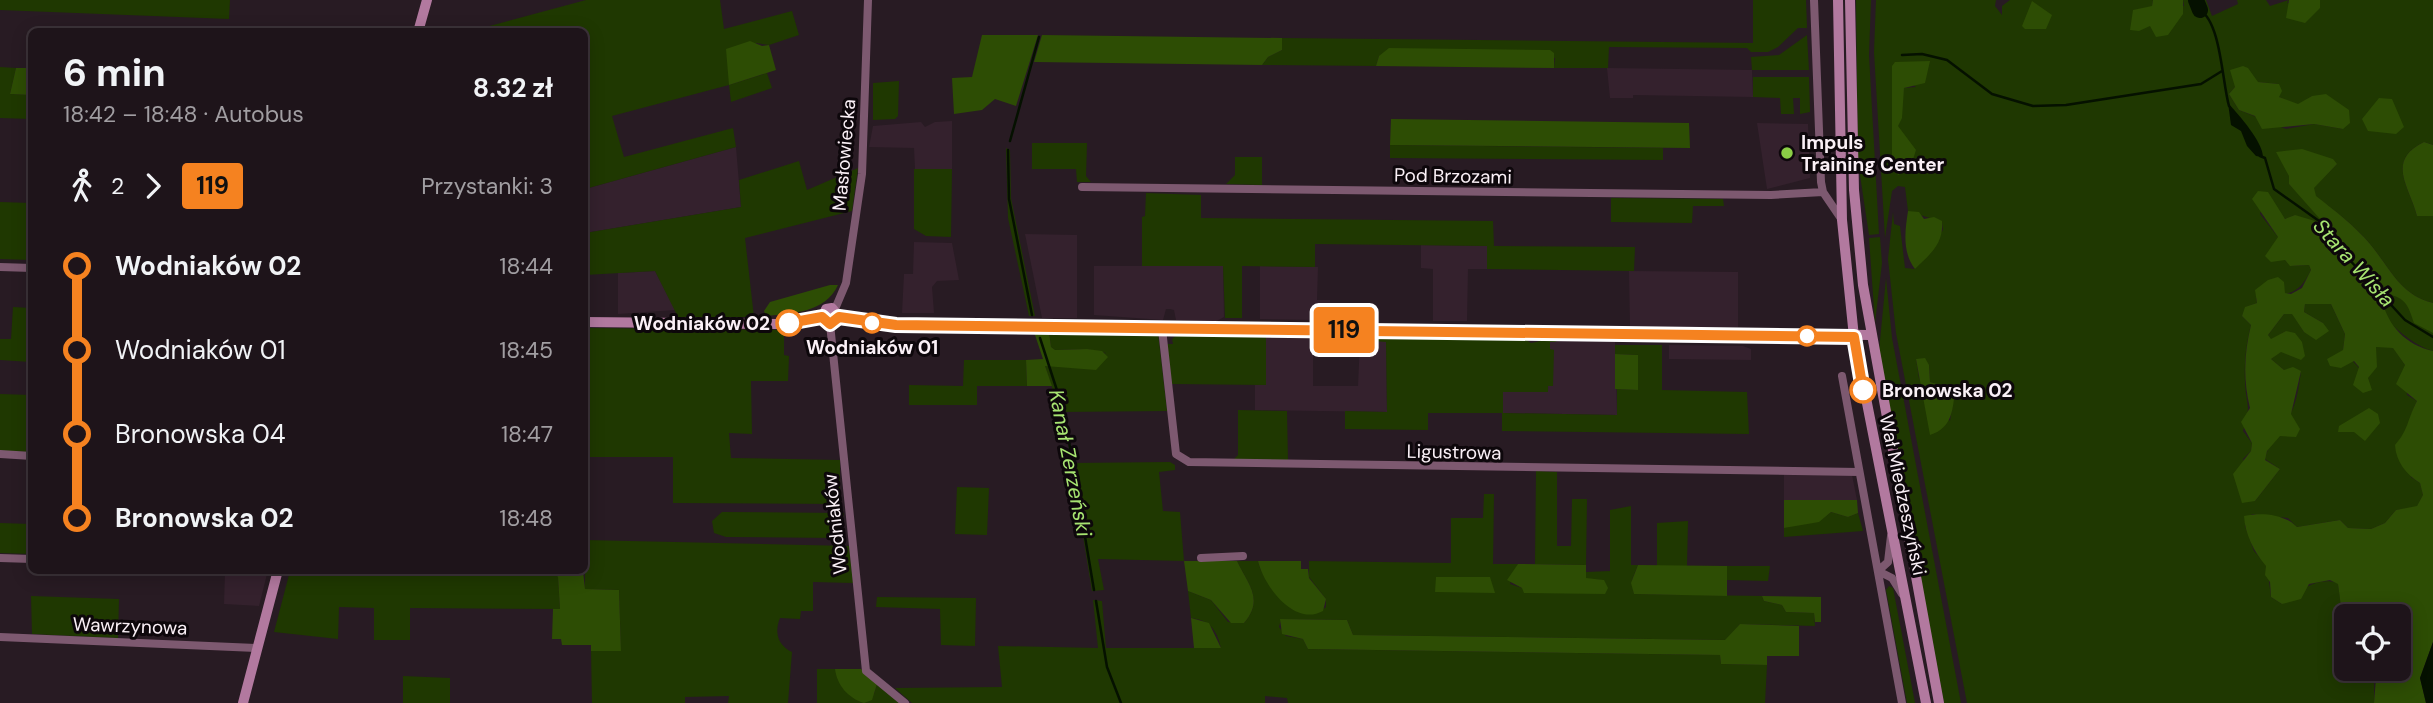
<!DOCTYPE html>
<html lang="pl">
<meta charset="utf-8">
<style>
:root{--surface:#1e141a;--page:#2b2127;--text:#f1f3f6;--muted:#a19ea2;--line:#3c3339}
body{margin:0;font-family:"DM Sans",sans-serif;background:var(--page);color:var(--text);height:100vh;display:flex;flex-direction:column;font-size:26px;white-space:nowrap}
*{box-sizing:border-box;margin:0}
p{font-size:23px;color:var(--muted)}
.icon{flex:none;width:38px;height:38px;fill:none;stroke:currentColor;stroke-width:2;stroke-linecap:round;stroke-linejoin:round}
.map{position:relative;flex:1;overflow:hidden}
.details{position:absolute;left:28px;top:28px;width:560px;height:546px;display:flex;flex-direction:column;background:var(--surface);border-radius:10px;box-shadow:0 4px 18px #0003,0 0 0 2px var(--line)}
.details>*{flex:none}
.badge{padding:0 14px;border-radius:5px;font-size:24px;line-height:46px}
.buttons{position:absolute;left:2334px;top:604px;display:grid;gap:14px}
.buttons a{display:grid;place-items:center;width:77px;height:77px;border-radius:10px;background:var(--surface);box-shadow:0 4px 18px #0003,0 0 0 2px var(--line);font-size:35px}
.map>.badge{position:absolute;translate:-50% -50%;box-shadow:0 0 0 4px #fff}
.legs{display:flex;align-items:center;gap:10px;height:77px;padding:0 35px;font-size:23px}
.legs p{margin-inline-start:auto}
.overview{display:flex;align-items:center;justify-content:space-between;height:119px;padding:0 35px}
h1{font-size:38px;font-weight:700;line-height:52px}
ul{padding:0 35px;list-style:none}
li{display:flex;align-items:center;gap:24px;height:84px;font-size:26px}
li i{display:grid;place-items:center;width:10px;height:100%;margin:0 9px;background:currentColor}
li i::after{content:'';width:18px;height:18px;margin:-9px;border:5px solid;border-radius:50%;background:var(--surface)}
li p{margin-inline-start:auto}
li:first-child i{background:linear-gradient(#0000 50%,currentColor 0)}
li:last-child i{background:linear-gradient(currentColor 50%,#0000 0)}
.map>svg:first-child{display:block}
</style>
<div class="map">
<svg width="2433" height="703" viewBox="0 0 2433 703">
<rect width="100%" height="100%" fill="#281b23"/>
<path fill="#34212d" d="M1607,68L1752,70L1753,97L1633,95V98H1610Z
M952,121V169H915L914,148L869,147L873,126L921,122L925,127L935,122Z
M1757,123L1808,124L1810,178L1767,189Z
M736,147L741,207L585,233V189Z
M1025,234L1077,235V318H1042Z
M914,242L952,243L959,280L937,281L932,287L934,313H902L904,274H913Z
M1421,245L1487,246V269H1468L1467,321H1433V269L1421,268Z
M1094,266H1223L1224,317L1215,322L1176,320L1174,310L1170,309H1166L1163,320L1094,315Z
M1260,266L1318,267L1317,300H1330L1332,324L1318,323L1315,320L1260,319Z
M655,271L675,310L618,314V273Z
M1629,271L1738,272V327H1630Z
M1266,335H1313V386H1358L1360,340L1386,341L1387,412L1255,410V385L1266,384Z
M1549,338L1615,339L1617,415L1503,413V392L1548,391Z
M1669,345L1743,346L1751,349V360L1669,359Z
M1784,474L1852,475L1857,500H1784Z
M225,572L267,574L259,606L224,604Z"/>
<path fill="#1f3801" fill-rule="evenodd" d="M0,0H230L229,19L0,10Z
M586,0H720L724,29L792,11L799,35L769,45L756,43L729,85L767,73L772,88L731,102L729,85L612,116L624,157L733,128L736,147L585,189L584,32H483L482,28Z
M1753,0H1806L1807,28H1798L1778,47L1768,52H1751L1747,48L1609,47L1608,68H1554L1555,58L1379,56L1376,66L1262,65L1268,57L1282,50V38L1753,43Z
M1856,0H1871L1869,55L1879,234L1869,235L1858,162Z
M1876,0H1996L1995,6L2002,15V6L2010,0H2153L2152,6H2184L2183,0H2206L2212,16L2238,4L2237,0H2266L2270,6L2289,0L2287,3L2320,8V0H2433V145L2424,142C2385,161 2410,187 2417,216H2433V303C2400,295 2390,268 2370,244C2355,226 2334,210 2315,196L2313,188L2337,164L2289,176V184L2433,329V351C2393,342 2324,248 2295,215L2286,219L2282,217L2267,192L2260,214L2278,237L2285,260L2291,266L2309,265L2311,270C2297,299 2285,293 2256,298L2257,303L2246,307L2242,316L2251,325C2246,344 2244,361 2245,381C2246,407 2252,403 2243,431L2252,443L2251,451L2243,459L2255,501L2280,469L2265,459C2268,443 2282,430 2290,415C2297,402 2299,386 2301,371L2284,370L2271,359L2281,351L2301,359L2286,331L2271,340L2268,335L2284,314L2292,313L2304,332L2323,323L2304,312L2305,304H2331L2345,334L2343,350L2368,378L2376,347H2393L2405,365L2407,395L2417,401C2404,426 2409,450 2411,477L2420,483L2423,495L2417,507L2396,510L2385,523L2371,529L2348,528L2340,520L2297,527L2288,518L2252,514L2245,526L2254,551L2267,566L2271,597L2282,604C2299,591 2316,576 2338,583L2343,622L2347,626V668L2371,669L2374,672V703H1967L1896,333L1888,259L1893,212L1894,224L1900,226L1905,268L1915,269L1943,230L1942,222L1908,211L1905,187L1898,186L1892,191L1885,238L1874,52ZM1892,66L1916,87L1904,88L1892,161ZM2258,82L2279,84V97L2298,105L2312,96L2343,129L2314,124L2286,129L2239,110L2229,94L2235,87ZM1916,359L1929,365L1930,382L1955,389L1950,421L1919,378Z
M1807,35L1809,70H1752L1751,57L1779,55Z
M0,67L16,68L10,94L31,95V119L0,118Z
M1753,77H1809L1810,112L1800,114V98H1793L1794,114H1781L1780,98L1753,97Z
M899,81L898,116L895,119L873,120V83Z
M1032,143H1087L1086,176L1091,182H1077L1076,169H1032Z
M1390,145L1663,148V160L1390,158Z
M1006,148L1010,150L1011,198L1035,316H1029L1008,218Z
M1235,157H1262V185L1226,184L1235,175Z
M799,161L807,190L858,168L852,211L745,238L754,317H678L655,271L585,275V233L741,207L739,180Z
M914,169H952L951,237L926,236L914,229Z
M1146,193L1201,195V218L1493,221L1494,246L1635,247L1634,271L1487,269V246L1315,244V267L1242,266V318H1225L1223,266H1142V217L1145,216Z
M1611,198L1723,199L1724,206H1693L1692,223L1611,222Z
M0,202L31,203V260L0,259Z
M1880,237L1882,263L1875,323L1869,238Z
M1886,278L1892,338L1961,703H1944L1879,351Z
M13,307L31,308V362L0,360V339H11Z
M585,328L784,330V355L789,356L788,381H751L752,434L729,433L731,458L840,460V504L673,503V457H585Z
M1049,332L1158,333L1167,411L1060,412L1045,366H1067L1106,353L1087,349L1055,350L1051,347Z
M1178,334L1266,335V385L1172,384L1166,344H1173L1172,339Z
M1360,336L1521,337L1531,343C1544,341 1546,336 1557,342H1550V349L1554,350L1553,386H1548V392H1503V413L1617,415V389L1638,390V355L1615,354V345H1662V390L1747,392L1749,434L1502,431V413H1428V430L1345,429V411L1387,412L1386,342L1360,340Z
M964,360H1026L1027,386H977V405H909V385L963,386Z
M0,394L31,395V452L0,451Z
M1238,410L1287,411L1288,461L1202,459H1234L1238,455Z
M1170,462L1175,465V470L1159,472L1163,511L1180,512L1184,561L1098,559L1104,590L1092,591L1071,463Z
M1536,471L1557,472V546H1571L1572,499H1587L1586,565L1535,564Z
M957,487L989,488L987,535L955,534Z
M1484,494H1494L1493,564H1518L1510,584L1522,588L1601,579H1586V572L1610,571V510L1631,506V565H1638L1632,580L1634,594L1762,596L1764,601L1782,605L1786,612L1814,613L1815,626L1740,624L1726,640L1353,635L1347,620L1281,619L1279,627L1286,636L1303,639L1308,649L1720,655L1721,664L1767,665L1765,703H1288L1287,698L1265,696V703H912L895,688L1002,687L998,646L1098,648L1093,600L1102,601L1106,648H1221C1217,630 1210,620 1191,618L1188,591L1211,600L1228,622L1244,623C1265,599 1247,583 1237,561H1258C1261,574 1267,580 1276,590C1292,610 1290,613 1318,613L1326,607V599L1309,577V561L1451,563V518H1483Z
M722,512L844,513L838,538L726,537L714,533L712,521Z
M1831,512L1848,517L1858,513L1863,531L1784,537V528L1822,519Z
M1688,521L1687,566H1657V523Z
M0,523L31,524V554L0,553Z
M585,540L849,546L853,583L813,582V611H801L800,619L780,618C774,633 778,645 792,652L788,703H728L729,696L685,697V703H592L591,651H621L619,590L585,589Z
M1727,566H1770L1768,581L1727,580Z
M553,570L558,577L560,609L410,608V640H374V608L339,607L338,639L274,632L290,571Z
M1889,586L1893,588L1915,703H1907L1886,590Z
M31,596L119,599L118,638L32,634Z
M877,597L976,598L975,646L941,645L940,609L876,607Z
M817,669H835L843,688L859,701L874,694L877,684L900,703H817Z
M403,676L450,678V703H403Z"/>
<path fill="#2d4d04" d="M2153,0H2183V14L2168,35L2156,37L2150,26L2139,31L2130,30L2133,10L2152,6Z
M2289,0H2320V8L2305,23L2286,18Z
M2032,1L2052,15L2046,29H2025L2022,26Z
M982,35H1038L1016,106L995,99L982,110L954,114L952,78L972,77Z
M1042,35L1282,38V50L1268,57L1262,65L1034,62Z
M750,41L762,46L769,45L776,70L729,85L726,49Z
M1389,48L1550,50L1554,53V68L1376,66L1379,56Z
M1930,61L1925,83L1904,88L1902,118L1898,126L1916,150L1910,169L1898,175L1892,161V66L1895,62Z
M2243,66L2248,68L2258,82L2279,84L2282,91L2279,97L2298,104L2312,96L2326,94L2349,110L2350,123L2343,129L2314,124L2262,129L2255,116L2239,110L2229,94L2235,87L2230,70Z
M16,68H31V95L10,94Z
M2379,98L2392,99L2404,127L2396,134L2368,131L2362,119Z
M1391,119L1689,123L1690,148L1390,145Z
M2424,142L2433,145V216H2417C2410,187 2385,161 2424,142Z
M2302,149L2333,159L2337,164L2314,188L2316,196C2334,210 2355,226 2370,244C2390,268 2400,295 2433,303V333L2414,323C2408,305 2406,298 2387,294L2382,300C2388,326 2406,345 2433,351V642L2420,678L2426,703H2374L2376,678L2371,669L2399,668V616H2347V626L2343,622L2338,584L2330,580L2309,584L2301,599L2282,604L2271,597L2270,582L2265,575L2266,566C2254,552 2245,534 2244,516C2262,512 2284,514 2297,527L2340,520L2348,528L2371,529L2385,523L2396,510L2417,506L2423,495L2420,483C2406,474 2396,462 2395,445C2409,429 2407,420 2417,401L2396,384L2405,365L2393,348L2376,347L2377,367L2368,378L2372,390L2363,393L2353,385L2359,367L2354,361L2341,368L2330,366L2327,359L2343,350L2345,334L2331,304H2305L2304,312L2323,323L2329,331L2316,340L2304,332L2292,314H2284L2268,335L2271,339L2286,331L2295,333L2302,342L2305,356L2301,360L2281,352L2271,359L2284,370L2293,367L2301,371L2291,414L2300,429L2296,437L2280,436L2267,451L2265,460L2280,469L2255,501L2242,503L2233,474L2251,451L2252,443L2241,422L2250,408C2243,379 2244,354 2251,325L2242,316L2245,307L2257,303L2255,290L2268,280L2278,277L2284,282L2285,293L2291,294L2302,288L2311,270L2309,265L2290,266L2285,260L2271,262L2265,256L2278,237L2252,199L2258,191L2268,192L2285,219L2295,215L2315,221L2320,219L2289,184V176L2276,152Z
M1908,211L1919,212L1924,219L1934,217L1942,221C1944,244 1930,254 1915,269C1902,252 1905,231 1908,211Z
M830,285H838C825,313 793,313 766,316L764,311L770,302Z
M1034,332H1049L1051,347L1055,350L1087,349L1102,351L1108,357L1096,370L1045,366L1052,386H1027L1026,360L1043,359Z
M1615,354L1638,355V390L1615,389Z
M1925,358L1929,365L1930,382L1955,389C1953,410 1952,428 1930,435L1916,359Z
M2369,408L2378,414L2380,423L2365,441L2354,432H2338L2339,426Z
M1784,500H1857L1858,513L1848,517L1831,512L1819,522L1784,528Z
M1184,561H1237C1247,583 1265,599 1244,623H1231L1211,600L1188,591Z
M1258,561H1301V569H1308L1309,578L1326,599L1323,611C1294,627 1264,586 1258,561Z
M1518,564L1586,565V578L1604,580L1608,588L1605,594L1524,593L1522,588L1507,580Z
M1638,565L1727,566V596L1634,594L1631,583Z
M553,571H583L585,589L619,590L621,651H591V645H562L561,639H552L553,609H560L558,577Z
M1436,577H1490L1495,593L1435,592Z
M1762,596L1821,597V622H1815L1814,613L1786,612L1782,605L1764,601Z
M1191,618L1209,623L1221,648H1194Z
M1280,619L1347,620L1353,635L1725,640L1740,624L1799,626V656H1767V665L1721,664L1720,655L1308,649L1303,639L1282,634Z
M835,669H861L877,684L872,700L864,703C848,698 837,685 835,669Z"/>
<path fill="#051100" d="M2228,103C2239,115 2263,142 2263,157L2256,156L2247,146L2241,131L2231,125Z
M2433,642V703H2426L2420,678Z"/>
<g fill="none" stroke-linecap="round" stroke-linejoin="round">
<path stroke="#051100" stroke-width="2.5" d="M2200,10C2221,23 2222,81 2229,106
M1902,55L1922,54L1947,60L1992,94L2033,106L2066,105L2201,84L2222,71
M1010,141L1039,37
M1008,150L1009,199L1032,315
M2260,156L2265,158L2274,189L2319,221L2346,256L2405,320L2433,337
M1040,338L1064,412L1094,590
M1096,601L1107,667L1121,703"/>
<path stroke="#051100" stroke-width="16" d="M2196,0L2200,10"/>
<path stroke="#7d5970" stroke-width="8" d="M1814,0L1821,182L1823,192L1842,220
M1082,187L1771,195L1823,192
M0,267L32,268
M835,309L846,283L862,174L868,0
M830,324L866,671L905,703
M1162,329L1176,454L1189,462L1859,472
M1842,376L1902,703
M0,454L32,456
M1891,536L1888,562L1878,571L1892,578L1902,594
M0,558L32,559
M1201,558L1243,556
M0,637L258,648"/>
<path stroke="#b2799f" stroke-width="10" d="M1838,0L1842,220L1854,337L1926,703
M1850,0L1854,190L1863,285L1939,703
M418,32L427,0
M584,322L776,324L823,317L826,309L832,308L839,317L849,319L896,325L1870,335
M243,703L278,570"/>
</g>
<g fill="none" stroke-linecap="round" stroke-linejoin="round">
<defs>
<path id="line-1" d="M789,323L822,317L830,324L839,317L896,325L1854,337L1863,390"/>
</defs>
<use href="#line-1" stroke="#fff" stroke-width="16"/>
<use href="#line-1" stroke="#f58220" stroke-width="10"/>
</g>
<circle fill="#8bce46" stroke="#0d070b" stroke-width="2.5" cx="1787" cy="153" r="7"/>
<g fill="#fff" stroke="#f58220" stroke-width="3.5">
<circle cx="789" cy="323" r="12"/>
<circle cx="872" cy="323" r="9"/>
<circle cx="1807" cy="336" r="9"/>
<circle cx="1863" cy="390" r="12"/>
</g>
<g text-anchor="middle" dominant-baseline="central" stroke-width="6" stroke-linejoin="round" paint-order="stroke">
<g font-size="19" font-weight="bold" fill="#faf0f6" stroke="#0d070b" text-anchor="start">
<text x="1801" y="142">Impuls<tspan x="1801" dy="22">Training Center</tspan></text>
</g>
<g font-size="19" fill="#faf0f6" stroke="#0d070b">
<text transform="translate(844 155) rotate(-85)">Masłowiecka</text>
<text transform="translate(1453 176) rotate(1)">Pod Brzozami</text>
<text transform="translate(1454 452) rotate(1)">Ligustrowa</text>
<text transform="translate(1903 495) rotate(78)">Wał Miedzeszyński</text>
<text transform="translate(835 524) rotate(-96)">Wodniaków</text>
<text transform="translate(130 626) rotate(2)">Wawrzynowa</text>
</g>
<g font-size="19" font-weight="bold" fill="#faf0f6" stroke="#0d070b" text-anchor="end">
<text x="770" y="323">Wodniaków 02</text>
<text x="872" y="347" text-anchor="middle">Wodniaków 01</text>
<text x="1882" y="390" text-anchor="start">Bronowska 02</text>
</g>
<g font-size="21" font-style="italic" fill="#a7e471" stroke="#0d070b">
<text transform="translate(2354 263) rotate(48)">Stara Wisła</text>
<text transform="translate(1070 463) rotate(79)">Kanał Zerzeński</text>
</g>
</g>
</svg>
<div class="buttons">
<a><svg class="icon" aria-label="locate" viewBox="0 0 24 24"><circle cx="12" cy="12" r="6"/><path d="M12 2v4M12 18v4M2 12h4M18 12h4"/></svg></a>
</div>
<b class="badge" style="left:1344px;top:330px;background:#f58220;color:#111">119</b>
<section class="details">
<div class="overview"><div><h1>6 min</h1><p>18:42 – 18:48 · Autobus</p></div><b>8.32 zł</b></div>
<div class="legs"><svg class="icon" aria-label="walk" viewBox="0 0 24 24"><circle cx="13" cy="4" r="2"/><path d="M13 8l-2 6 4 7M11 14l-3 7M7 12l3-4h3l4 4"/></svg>2<svg class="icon" aria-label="forward" viewBox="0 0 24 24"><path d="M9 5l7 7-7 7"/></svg><b class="badge" style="background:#f58220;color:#111">119</b><p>Przystanki: 3</p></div>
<ul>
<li><i style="color:#f58220"></i><b>Wodniaków 02</b><p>18:44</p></li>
<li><i style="color:#f58220"></i><span>Wodniaków 01</span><p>18:45</p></li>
<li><i style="color:#f58220"></i><span>Bronowska 04</span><p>18:47</p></li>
<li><i style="color:#f58220"></i><b>Bronowska 02</b><p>18:48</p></li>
</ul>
</section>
</div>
